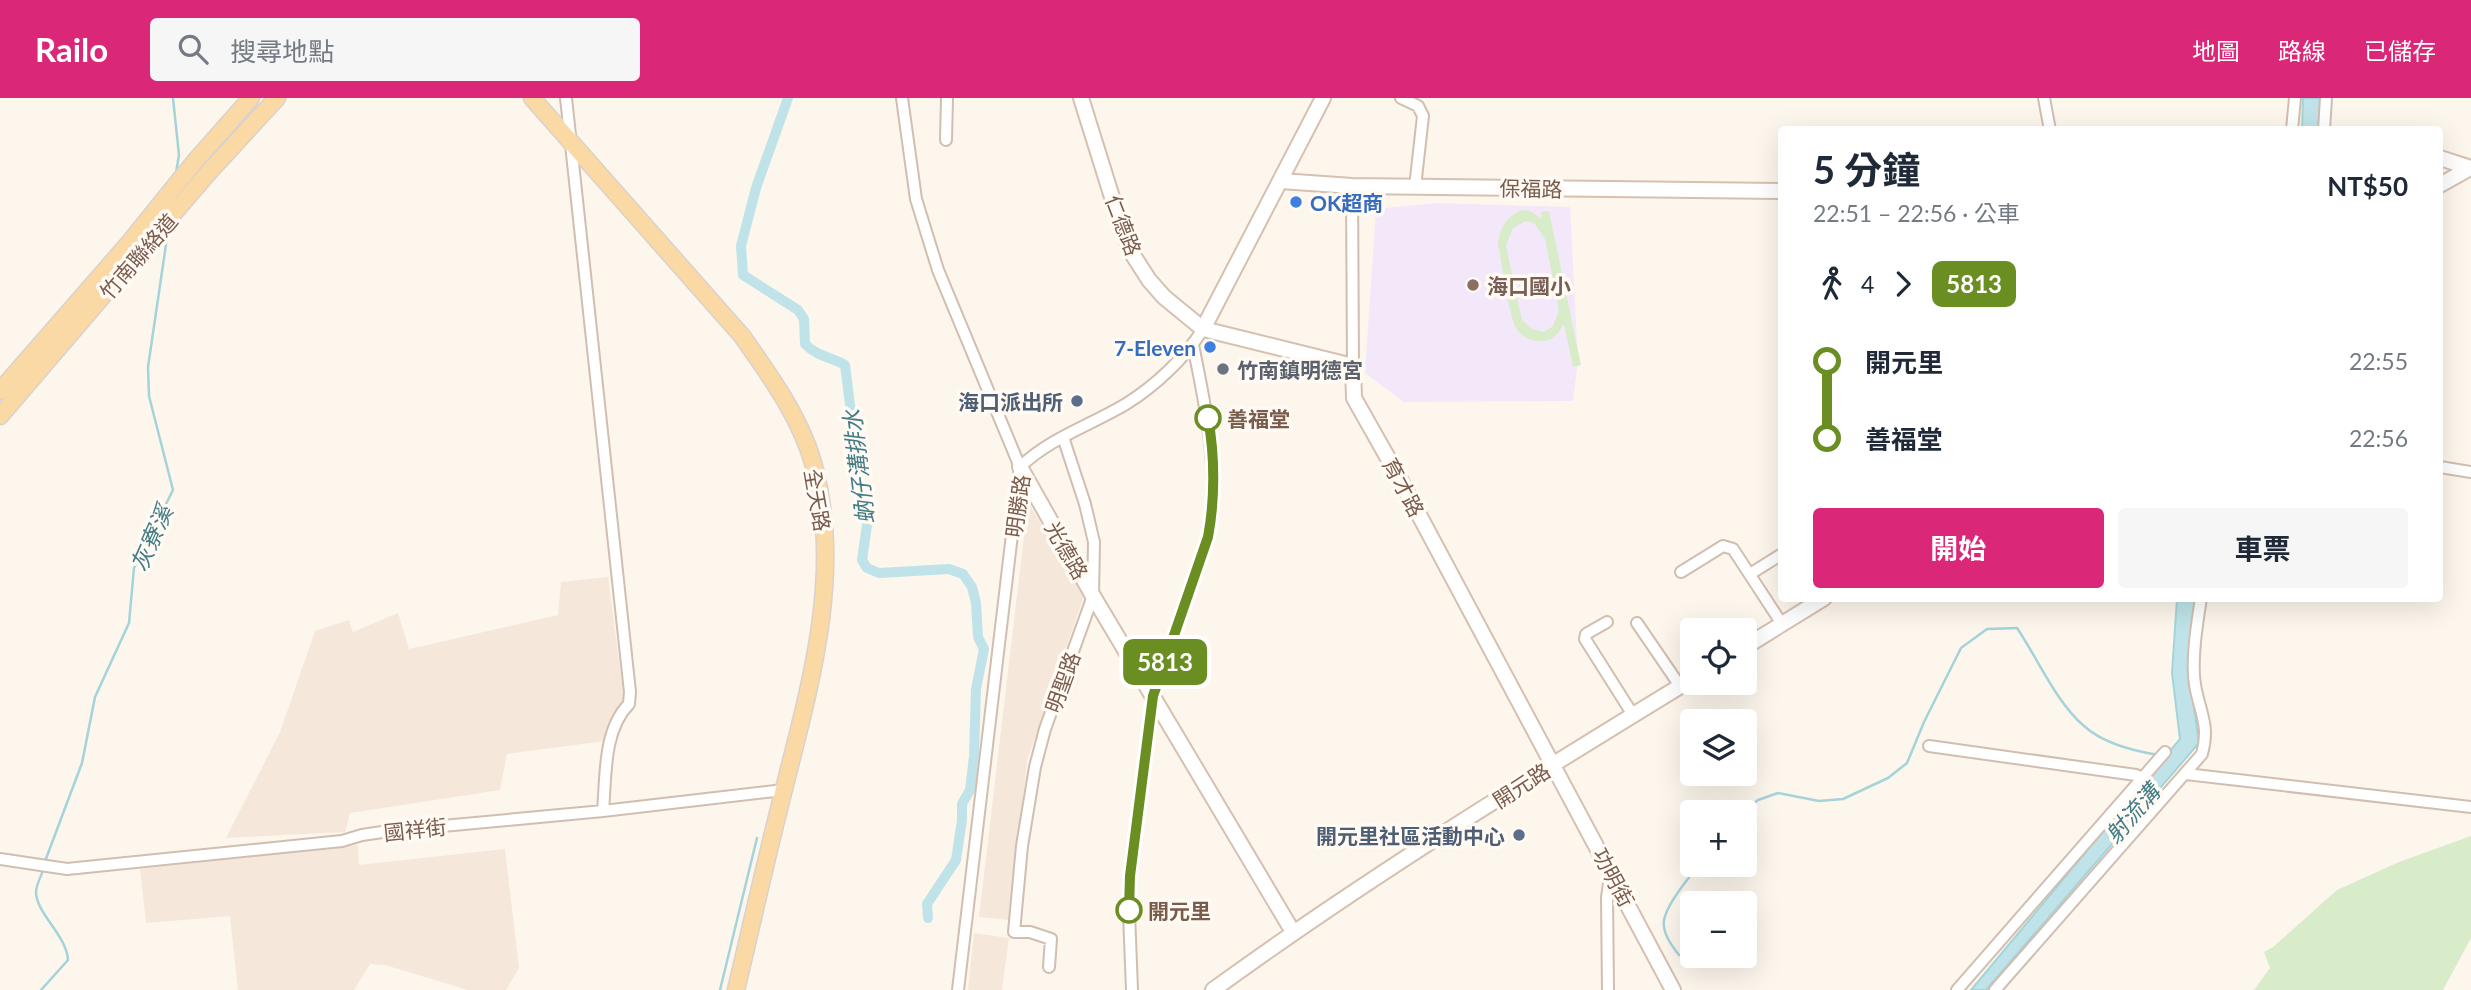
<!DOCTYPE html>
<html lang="zh-TW">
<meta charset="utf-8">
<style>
:root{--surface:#fff;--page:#f6f6f7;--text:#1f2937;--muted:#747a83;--accent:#db2777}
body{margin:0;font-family:Lato,"Noto Sans TC",sans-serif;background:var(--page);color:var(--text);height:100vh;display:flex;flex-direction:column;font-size:26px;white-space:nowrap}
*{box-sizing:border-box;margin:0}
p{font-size:23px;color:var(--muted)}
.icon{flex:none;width:38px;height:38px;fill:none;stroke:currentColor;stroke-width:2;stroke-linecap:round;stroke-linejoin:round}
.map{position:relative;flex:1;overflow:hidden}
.details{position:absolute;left:1778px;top:28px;width:665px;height:476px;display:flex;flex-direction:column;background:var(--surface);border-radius:7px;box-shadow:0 7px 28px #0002}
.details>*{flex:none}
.badge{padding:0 14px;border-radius:10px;font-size:24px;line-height:46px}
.controls{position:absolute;left:1680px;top:520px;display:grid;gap:14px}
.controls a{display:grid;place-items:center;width:77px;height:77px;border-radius:7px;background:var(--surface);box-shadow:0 7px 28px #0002;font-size:35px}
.map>.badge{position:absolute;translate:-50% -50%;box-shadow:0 0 0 4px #fff}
.legs{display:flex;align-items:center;gap:10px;height:77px;padding:0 35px;font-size:23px}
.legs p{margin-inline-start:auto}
.overview{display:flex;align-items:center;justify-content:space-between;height:119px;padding:0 35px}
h1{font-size:38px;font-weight:700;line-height:52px}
.cta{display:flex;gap:14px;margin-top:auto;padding:14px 35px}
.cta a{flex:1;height:80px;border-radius:7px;background:var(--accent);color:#fff;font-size:28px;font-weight:700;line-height:80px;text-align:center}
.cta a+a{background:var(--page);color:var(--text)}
ul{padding:0 35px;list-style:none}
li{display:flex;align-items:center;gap:24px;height:77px;font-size:26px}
li i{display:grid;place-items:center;width:10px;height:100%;margin:0 9px;background:currentColor}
li i::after{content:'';width:18px;height:18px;margin:-9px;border:5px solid;border-radius:50%;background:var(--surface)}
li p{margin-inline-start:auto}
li:first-child i{background:linear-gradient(#0000 50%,currentColor 0)}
li:last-child i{background:linear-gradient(currentColor 50%,#0000 0)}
header{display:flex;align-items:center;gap:42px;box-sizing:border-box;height:98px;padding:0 35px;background:var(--accent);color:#fff}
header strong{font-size:33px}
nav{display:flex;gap:38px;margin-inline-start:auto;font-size:24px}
.search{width:490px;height:63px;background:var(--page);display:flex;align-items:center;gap:18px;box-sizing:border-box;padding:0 24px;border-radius:7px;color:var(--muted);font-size:26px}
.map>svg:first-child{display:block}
</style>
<header>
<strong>Railo</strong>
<div class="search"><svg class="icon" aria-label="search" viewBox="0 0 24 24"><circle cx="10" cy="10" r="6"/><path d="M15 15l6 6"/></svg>搜尋地點</div>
<nav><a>地圖</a><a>路線</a><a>已儲存</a></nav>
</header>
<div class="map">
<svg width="2471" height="892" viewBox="0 0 2471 892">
<rect width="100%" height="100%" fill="#fdf6ec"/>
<path fill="#f5e8da" d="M1028,404L1084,498L1027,663L1009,822L979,819Z
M608,479L624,600L605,643L507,656L500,692L350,715L345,734L226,740L280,634L315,533L349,522L353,534L398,515L409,551L558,517L561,484Z
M358,747L359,767L505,751L519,870L506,892H468L385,867L370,866L354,892H238L230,818L146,825L140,771Z
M974,835L1009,840L1002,892H968Z"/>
<path fill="#f3e8fa" d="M1435,105L1570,109L1578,263L1573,303L1404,304L1365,275L1376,111Z"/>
<path fill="#d8ecc9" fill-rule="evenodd" d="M1522,112L1530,113L1542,121L1541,114L1549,113L1581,267L1573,269L1564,226C1558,236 1553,244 1539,243C1530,243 1521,238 1516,230C1509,219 1501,161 1498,145C1500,129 1507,118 1522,112ZM1526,123L1534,125L1545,141L1559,212L1553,228L1544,234L1532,231L1522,222L1506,148L1513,130Z
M2471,738V840L2443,892H2254L2270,870L2264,854L2273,849L2337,792L2399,764Z"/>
<path fill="#bfe3e8" stroke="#a5d3da" stroke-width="2" d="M2303,0H2320L2319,31H2302Z
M2177,501H2198L2190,581L2199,645L1986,892H1971L2180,641L2172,575Z"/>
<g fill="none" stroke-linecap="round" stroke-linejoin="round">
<path stroke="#a5d3da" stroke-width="2.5" d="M173,0L179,57L176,75
M1743,714L1758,702L1778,695L1819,703L1843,701L1888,680L1907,665L1924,624L1961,550L1987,531L2017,530C2038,561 2056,604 2084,628C2104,646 2133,653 2159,657
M44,766L82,665L95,599L129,525L134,470L173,392L149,298L148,269L168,133
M1679,857C1672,848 1662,835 1664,822C1667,806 1689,779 1700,766
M41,892L68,862C67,838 36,815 36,794C36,787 41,779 43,772
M720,892L757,740"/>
<path stroke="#bfe3e8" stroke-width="10" d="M788,0L756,90L741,148L743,177L798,212L804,221L805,246C818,259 829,258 845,267L862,404L867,427L862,462L867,470L879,475L949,471L963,476L972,489L976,505L978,539L984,551L976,591L974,658L970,692L962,706V722L956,762L927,806L928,820"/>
<defs>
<path id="street" d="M566,0L630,594L629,606C603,632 606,679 603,713
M902,0L916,101L938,172L1020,369
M1401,0L1418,8L1423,18L1415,89
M2044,0L2050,32
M2292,32L2295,0
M2324,32L2326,0
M946,42L947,0
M1352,88L1353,268
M2440,369L2471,374
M1681,474L1723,448L1733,451L1782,526
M1750,476L1782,456
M1607,524L1586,536L1585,541L1633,617
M1637,525L1680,588
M1929,648L2136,677L2143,680
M2186,676L2471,709
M0,761L67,771L342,743L362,737L389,733L603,713L784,692
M1049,869L1051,841L1030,834H1014L1022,748L1035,669L1045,631L1093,498L1094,444L1085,406L1063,339
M958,892L1020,369C1050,340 1091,327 1126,306C1155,288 1185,260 1203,231
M1132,892L1129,815L1130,778L1153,598L1208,439C1220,375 1206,310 1193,247
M1608,892L1607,799L1611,773
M1957,892L2165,654
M1995,892L2202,656C2210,627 2200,615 2195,587C2191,562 2197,526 2201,500"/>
<path id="secondary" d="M1081,0L1121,128L1133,157L1149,182L1164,199L1203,231L1353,268L1354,300L1402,385L1673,892
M2440,60L2471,70
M1281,83L1352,88L1782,93
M2440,87L2470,70
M1203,231L1323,0
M1020,369L1093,498L1293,834
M1745,549L1824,500
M1213,892C1367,780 1530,680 1692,581"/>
<path id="primary" d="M532,0L742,238C771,279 803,323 815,372C842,479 810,587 784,691C767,757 752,825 736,892
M0,293L129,145L196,62L251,0
M0,318L209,74L277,0"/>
</defs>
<use href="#street" stroke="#d1beb0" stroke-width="14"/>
<use href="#secondary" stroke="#d6c0b0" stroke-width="18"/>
<use href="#primary" stroke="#dad1cd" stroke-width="19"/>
<use href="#street" stroke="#fff" stroke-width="10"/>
<use href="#secondary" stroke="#fff" stroke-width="14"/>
<use href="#primary" stroke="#fbd9a5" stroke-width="16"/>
</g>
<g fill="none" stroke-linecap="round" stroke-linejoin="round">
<defs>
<path id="line-1" d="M1129,812L1130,778L1153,598L1208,439C1215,402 1215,358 1208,320"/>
</defs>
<use href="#line-1" stroke="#fff" stroke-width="16"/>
<use href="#line-1" stroke="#6b8e23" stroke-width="10"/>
</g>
<g fill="#3f7fe0" stroke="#fffaf3" stroke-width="2.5">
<circle cx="1296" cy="104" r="7"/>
<circle cx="1210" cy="249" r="7"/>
</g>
<circle fill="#8d6e63" stroke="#fffaf3" stroke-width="2.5" cx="1473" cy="187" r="7"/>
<circle fill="#6b7280" stroke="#fffaf3" stroke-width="2.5" cx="1223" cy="271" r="7"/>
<g fill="#5c6f8a" stroke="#fffaf3" stroke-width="2.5">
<circle cx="1077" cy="303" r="7"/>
<circle cx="1519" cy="737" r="7"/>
</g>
<g fill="#fff" stroke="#6b8e23" stroke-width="3.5">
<circle cx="1208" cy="320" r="12"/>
<circle cx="1129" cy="812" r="12"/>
</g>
<g text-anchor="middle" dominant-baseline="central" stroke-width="7" stroke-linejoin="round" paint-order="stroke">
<g font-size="21" fill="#7a5c4d" stroke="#fffaf3">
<text transform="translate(1531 90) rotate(1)">保福路</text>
<text transform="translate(1124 127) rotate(69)">仁德路</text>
<text transform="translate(138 158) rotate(-49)">竹南聯絡道</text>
<text transform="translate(1404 389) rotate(62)">育才路</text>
<text transform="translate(818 402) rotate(80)">全天路</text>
<text transform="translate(1017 408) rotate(-82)">明勝路</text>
<text transform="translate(1067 452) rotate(60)">光德路</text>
<text transform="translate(1062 584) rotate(-70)">明聖路</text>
<text transform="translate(1521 687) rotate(-33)">開元路</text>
<text transform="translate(415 731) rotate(-6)">國祥街</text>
<text transform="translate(1614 779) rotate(62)">功明街</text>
</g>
<g font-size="21" font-weight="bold" fill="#366cbe" stroke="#fffaf3" text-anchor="start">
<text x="1310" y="104">OK超商</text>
<text x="1196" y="249" text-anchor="end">7-Eleven</text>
</g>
<g font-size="21" font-weight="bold" fill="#785e54" stroke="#fffaf3" text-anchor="start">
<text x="1487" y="187">海口國小</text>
</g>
<g font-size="21" font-weight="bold" fill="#5b616d" stroke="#fffaf3" text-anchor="start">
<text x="1237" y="271">竹南鎮明德宮</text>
</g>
<g font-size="21" font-weight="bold" fill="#4e5e75" stroke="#fffaf3" text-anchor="end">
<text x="1063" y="303">海口派出所</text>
<text x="1505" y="737">開元里社區活動中心</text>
</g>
<g font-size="21" font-weight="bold" fill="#7a5c4d" stroke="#fffaf3" text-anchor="start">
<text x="1227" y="320">善福堂</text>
<text x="1148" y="812">開元里</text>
</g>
<g font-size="23" font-style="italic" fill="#437c86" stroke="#fffaf3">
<text transform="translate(858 369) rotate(-97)">蚋仔溝排水</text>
<text transform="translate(151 440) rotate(-66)">灰寮溪</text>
<text transform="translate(2132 715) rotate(-49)">射流溝</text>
</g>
</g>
</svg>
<div class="controls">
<a><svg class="icon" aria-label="locate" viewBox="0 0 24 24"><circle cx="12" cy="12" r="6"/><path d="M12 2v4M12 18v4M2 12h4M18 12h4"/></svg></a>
<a><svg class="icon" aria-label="layers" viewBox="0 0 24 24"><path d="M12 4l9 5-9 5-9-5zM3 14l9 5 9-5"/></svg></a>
<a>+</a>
<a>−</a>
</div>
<b class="badge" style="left:1165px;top:564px;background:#6b8e23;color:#fff">5813</b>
<section class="details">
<div class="overview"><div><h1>5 分鐘</h1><p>22:51 – 22:56 · 公車</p></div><b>NT$50</b></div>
<div class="legs"><svg class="icon" aria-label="walk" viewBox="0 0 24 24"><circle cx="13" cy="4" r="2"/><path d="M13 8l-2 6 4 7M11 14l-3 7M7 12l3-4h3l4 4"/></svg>4<svg class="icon" aria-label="forward" viewBox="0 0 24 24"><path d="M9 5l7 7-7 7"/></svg><b class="badge" style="background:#6b8e23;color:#fff">5813</b></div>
<ul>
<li><i style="color:#6b8e23"></i><b>開元里</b><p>22:55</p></li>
<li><i style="color:#6b8e23"></i><b>善福堂</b><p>22:56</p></li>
</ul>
<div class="cta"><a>開始</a><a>車票</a></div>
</section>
</div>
